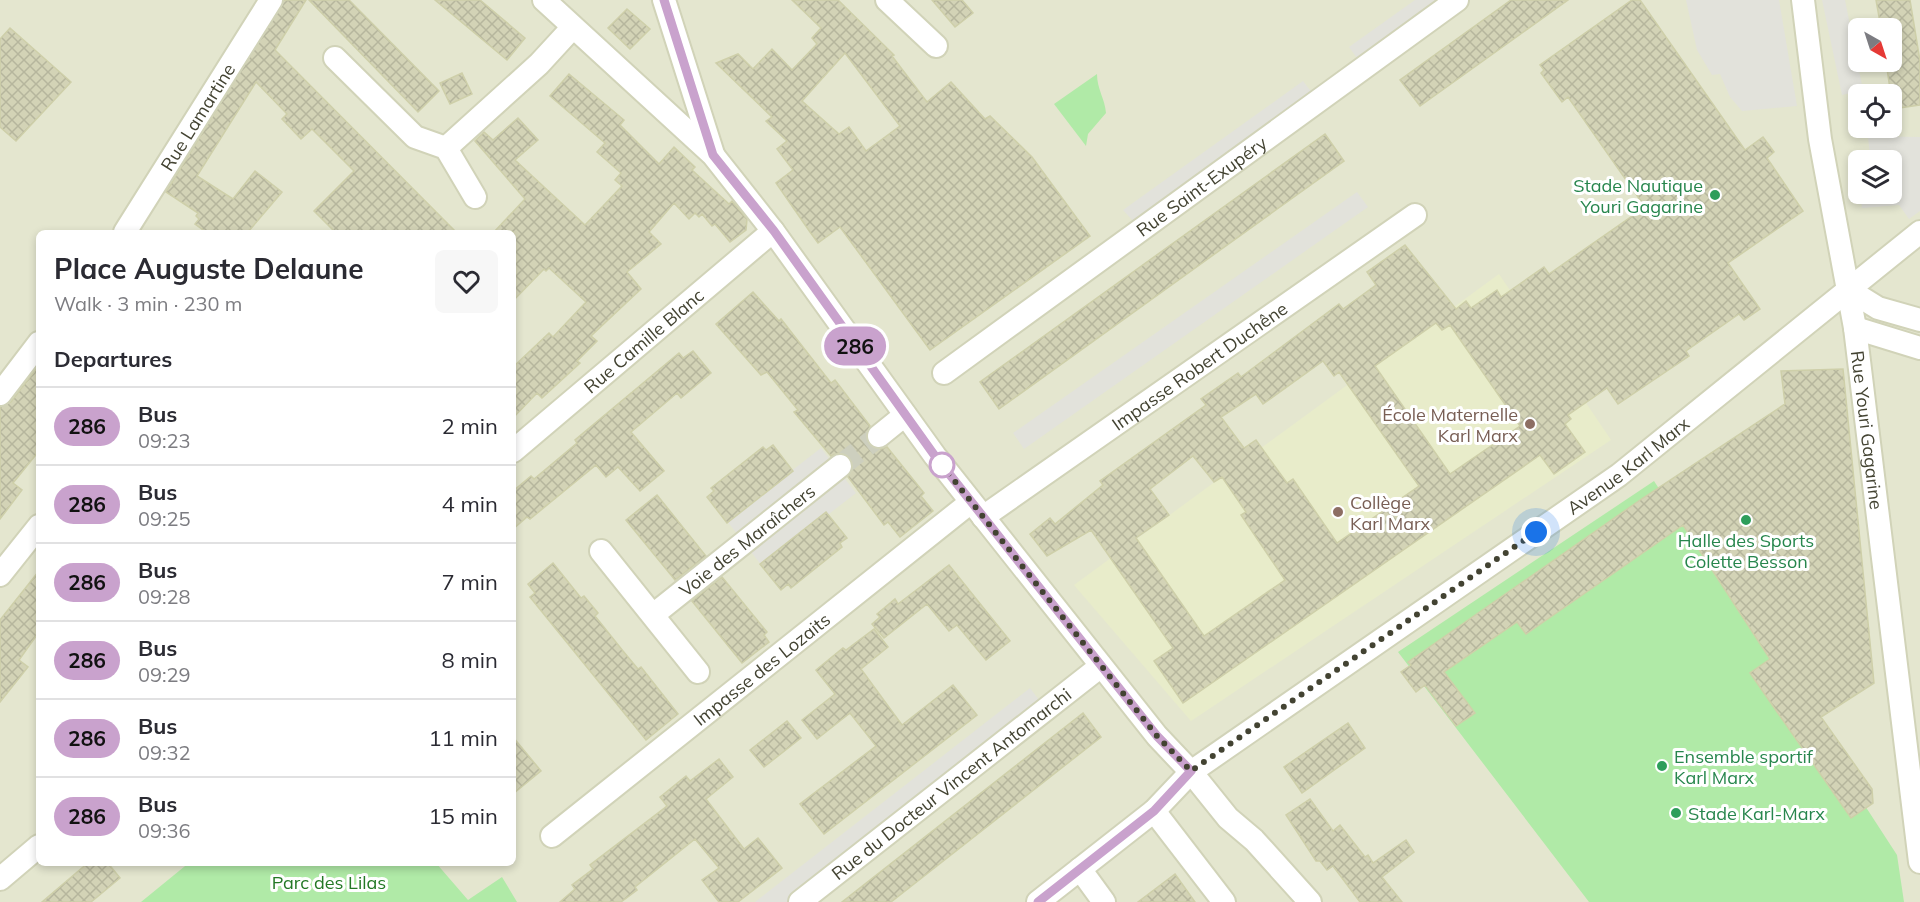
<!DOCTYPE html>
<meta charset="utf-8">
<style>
:root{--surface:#fff;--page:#f7f7f7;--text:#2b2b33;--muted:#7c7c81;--line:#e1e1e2}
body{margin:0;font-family:Mulish,sans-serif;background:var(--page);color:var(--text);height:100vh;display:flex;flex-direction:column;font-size:22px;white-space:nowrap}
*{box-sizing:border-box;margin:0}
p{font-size:20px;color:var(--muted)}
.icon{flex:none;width:33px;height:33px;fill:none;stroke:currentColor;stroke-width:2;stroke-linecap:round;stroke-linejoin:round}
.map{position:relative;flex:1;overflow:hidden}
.panel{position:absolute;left:36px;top:230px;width:480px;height:636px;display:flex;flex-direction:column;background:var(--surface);border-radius:9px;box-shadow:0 3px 9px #0003}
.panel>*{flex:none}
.badge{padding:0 12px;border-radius:20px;font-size:21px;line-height:39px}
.needle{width:39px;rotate:141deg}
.fabs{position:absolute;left:1848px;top:18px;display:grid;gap:12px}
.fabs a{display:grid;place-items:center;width:54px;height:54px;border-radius:9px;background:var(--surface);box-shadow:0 3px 9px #0003;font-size:30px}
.you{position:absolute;width:30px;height:30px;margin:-15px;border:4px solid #fff;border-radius:50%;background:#1a73e8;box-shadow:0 0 0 9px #1a73e833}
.map>.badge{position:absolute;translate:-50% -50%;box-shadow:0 0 0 3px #fff}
h2{padding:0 18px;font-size:22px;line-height:54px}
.round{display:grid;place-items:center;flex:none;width:63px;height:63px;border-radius:9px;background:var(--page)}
.overview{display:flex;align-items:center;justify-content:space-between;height:102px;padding:0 18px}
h1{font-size:28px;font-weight:700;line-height:45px}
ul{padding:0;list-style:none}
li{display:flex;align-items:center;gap:18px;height:78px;padding:0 18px;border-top:2px solid var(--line)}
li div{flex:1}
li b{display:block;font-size:22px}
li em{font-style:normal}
li .badge{min-width:66px;font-weight:700;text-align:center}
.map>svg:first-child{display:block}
</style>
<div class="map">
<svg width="1920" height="902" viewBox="0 0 1920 902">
<defs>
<pattern id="building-cross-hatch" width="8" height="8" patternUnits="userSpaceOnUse" patternTransform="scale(1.5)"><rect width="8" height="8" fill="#d3d3b6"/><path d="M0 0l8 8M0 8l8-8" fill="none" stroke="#b6b69d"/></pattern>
</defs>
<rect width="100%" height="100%" fill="#f0f2e1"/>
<path fill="#e4e6cf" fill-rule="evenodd" d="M0,0H1920V902H0ZM1858,28H1892V62H1858ZM1858,94H1892V128H1858ZM1858,160H1892V194H1858ZM39,232H513V862H39Z"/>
<path fill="#e8ecca" d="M1499,274L1611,440L1191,721L1074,585Z"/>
<path fill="#b0eaa7" d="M1097,74C1097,89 1105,99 1106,113L1088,134L1086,146L1054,104Z
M1654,481L1897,855L1904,902H1589L1398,652Z
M190,862L436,863L468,900L502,877L517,902H141Z"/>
<path fill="#e2e2db" d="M1415,0H1446L1359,61L1349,47Z
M1686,0H1779L1797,106L1742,111L1730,97L1720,74L1712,75L1697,50Z
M1822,0H1845L1863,90L1842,95Z
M1303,81L1313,94L1134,222L1123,210Z
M1868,136L1920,137V211L1909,219L1899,205L1862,208L1860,194H1892V160H1858V185L1855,158H1870Z
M1357,192L1368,207L1024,449L1013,433Z
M821,448L856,493L762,566L727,521Z
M1030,688L1042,704L788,902H755Z"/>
<path fill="url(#building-cross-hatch)" stroke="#cecfa9" stroke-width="1.5" fill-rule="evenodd" d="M284,0H306L275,50L456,232H335L314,211L354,171L312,129L301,139L282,119L287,114L256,82L197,176L233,199L255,171L282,192L248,232H206L195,224L199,219L196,216L198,213L166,192Z
M309,0H349L439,91L418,112Z
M435,0H480L525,38L507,60Z
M792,0H838L894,55L892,56L927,102L951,82L985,119L990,116L1032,157L1090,236L930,350L840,227L818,243L810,232L776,183L793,170L777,149L787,141L766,121L772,117L716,63L738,54L753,69L772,49L792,70L817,44L812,38L821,28ZM845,53L900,126L866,151L849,127L839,134L802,101Z
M932,0H962L973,13L955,27Z
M1511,0H1568L1420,106L1400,80Z
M1632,0H1640L1745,150L1763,137L1774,152L1767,158L1803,211L1728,263L1760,309L1744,320L1739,314L1686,351L1689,356L1618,404L1607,388L1568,415L1571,419L1565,424L1585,452L1554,474L1540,455L1183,703L1154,661L1173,648L1091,530L1047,556L1030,534L1050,518L1055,524L1103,485L1100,481L1206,405L1201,399L1238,373L1241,377L1339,304L1343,309L1376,285L1367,272L1405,245L1456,309L1466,301L1471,308L1497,290L1501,297L1544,267L1549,274L1645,207L1568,97L1562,102L1541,73L1544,70L1540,65ZM1436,323L1442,330L1450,325L1520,426L1450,474L1375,366ZM1323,361L1334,376L1339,372L1419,486L1337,543L1293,479L1287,483L1256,440L1244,448L1221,417L1256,394L1263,404ZM1193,456L1214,482L1222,477L1246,512L1241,515L1285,580L1204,636L1136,538L1169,515L1150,489Z
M1876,0H1910L1920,61V105L1893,109L1886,62H1892V28H1881Z
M627,9L650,29L630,49L608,28Z
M10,28L71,82L16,141L0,127V39Z
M462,73L472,94L450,104L440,83Z
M569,74L624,120L620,125L659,164L674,147L695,167L692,170L729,204L732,201L747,219L746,230L730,242L715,224L712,226L702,214L699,217L695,213L689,219L674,203L649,232L661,244L627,272L641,289L591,336L597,341L577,361L580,363L542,398L537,393L513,418V367L549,333L553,337L586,302L549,268L546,271L544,269L513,301V232H494L525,199L475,141L484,132L493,140L518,118L538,140L515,160L585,225L622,186L615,180L621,173L597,152L605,143L550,96Z
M1325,134L1344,161L999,409L980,382Z
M753,292L779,321L781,319L831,383L835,380L870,426L866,438L869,445L881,449L887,447L924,493L921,496L933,511L900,537L888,522L884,525L848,477L853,465L850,457L839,453L831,456L794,412L798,410L767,372L761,375L716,324Z
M693,351L711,373L681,398L677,393L631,432L664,471L640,491L618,467L606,477L596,465L530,519L527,517L513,529V491L531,476L534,479L577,443L575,440L679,353L683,358Z
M39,365V451L13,483L22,490L0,519V407L11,402Z
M1843,369L1874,683L1821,717L1872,789L1873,803L1851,818L1750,673L1770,659L1683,525L1526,634L1517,622L1444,672L1475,713L1456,726L1425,685L1416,692L1401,672L1411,665L1408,662L1643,498L1785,404L1781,371Z
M773,445L793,471L727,523L707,497L714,491L711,488L763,447L766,450Z
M657,495L706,556L675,580L626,520Z
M826,512L847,538L840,543L842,547L791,588L788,584L781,590L760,564Z
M553,563L581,598L584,596L598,613L595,616L623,651L638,669L641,667L678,714L646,740L530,597L535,593L528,584Z
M949,565L1010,641L986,660L957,625L949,631L927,604L884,638L872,624L880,617L877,614L895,599L898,604Z
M39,571V632L19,660L28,667L0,702V620Z
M722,577L767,632L764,635L769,642L742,663L692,601Z
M874,629L888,647L861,669L902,725L953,685L977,715L824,834L800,804L876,746L850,713L817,739L802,720L835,694L816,670L843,648L846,650Z
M1083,713L1101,737L891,902H842Z
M787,721L801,738L764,767L750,750Z
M1348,723L1365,748L1302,793L1284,767Z
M513,737L541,771L513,794Z
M719,759L733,777L706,799L744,849L758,838L782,868L738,902H719L702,880L719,868L695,839L635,887L637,890L621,902H560L575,889L572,885L593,869L590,865L667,806L660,797L686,776L690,781Z
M1310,799L1333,831L1340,825L1365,857L1368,855L1373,863L1406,840L1414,852L1382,877L1402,902H1360L1333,866L1327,870L1320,861H1316L1286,815Z
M89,862H107L120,878L91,902H42Z
M1175,874L1195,902H1138Z"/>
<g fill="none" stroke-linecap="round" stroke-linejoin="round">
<path stroke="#cdcfbe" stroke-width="22" stroke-dasharray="22 11" stroke-linecap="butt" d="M840,466L879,436"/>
<defs>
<g id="street">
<path d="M544,0L713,155L773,231L935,456L1157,736L1191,772L1228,818L1254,840L1310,902"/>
<path d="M664,0L713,154"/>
<path d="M887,0L936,46"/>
<path id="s1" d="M1803,0L1820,139L1855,328L1920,862"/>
<path d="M335,58L415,137L446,148L475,197"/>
<path d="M446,148L539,64L573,27"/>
<path id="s2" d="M125,232L271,0"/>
<path d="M1849,290L1878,308L1920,320"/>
<path d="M1855,328L1920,348"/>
<path id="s3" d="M944,373L1457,0"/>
<path d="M0,394L39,343"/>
<path d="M879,436L905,415"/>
<path id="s4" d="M513,451L773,231"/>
<path id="s5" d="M983,517L1415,215"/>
<path d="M601,551L698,672"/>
<path d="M0,575L39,526"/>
<path id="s6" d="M653,615L840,466"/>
<path d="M1154,811L1224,902"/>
<path id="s7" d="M552,836L971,502"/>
<path d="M1080,869L1104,902"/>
<path d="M0,879L39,846"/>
<path id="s8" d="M800,902L1101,666"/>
<path id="s9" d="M1038,902L1154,811L1191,772L1619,475L1920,232"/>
</g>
</defs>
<use href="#street" stroke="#d1d3b8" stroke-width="26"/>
<use href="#street" stroke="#fff" stroke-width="22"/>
</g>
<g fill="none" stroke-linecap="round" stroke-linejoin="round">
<defs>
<path id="line" d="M664,0L713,155L774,231L935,456L1157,736L1191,771L1154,811L1038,902"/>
</defs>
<use href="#line" stroke="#fff" stroke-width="14"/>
<use href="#line" stroke="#c9a2cd" stroke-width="9"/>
<path stroke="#434332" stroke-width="6" stroke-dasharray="0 10.8" d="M942,465L1157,736L1191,771L1536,532"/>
</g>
<g fill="#2e9e5b" stroke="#fff" stroke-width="2">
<circle cx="1715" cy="195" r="6"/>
<circle cx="1746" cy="520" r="6"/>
<circle cx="1662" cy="766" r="6"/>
<circle cx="1676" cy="813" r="6"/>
</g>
<g fill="#8d6e63" stroke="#fff" stroke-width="2">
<circle cx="1530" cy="424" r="6"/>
<circle cx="1338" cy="512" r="6"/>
</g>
<circle fill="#fff" stroke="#c9a2cd" stroke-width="3" cx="942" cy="465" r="12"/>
<g text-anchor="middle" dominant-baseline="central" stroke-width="6" stroke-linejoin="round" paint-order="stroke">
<g font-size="18" fill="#434332" stroke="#fff">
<text stroke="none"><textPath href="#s2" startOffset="136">Rue Lamartine</textPath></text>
<text stroke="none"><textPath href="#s3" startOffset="318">Rue Saint-Exupéry</textPath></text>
<text stroke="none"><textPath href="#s4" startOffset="171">Rue Camille Blanc</textPath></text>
<text stroke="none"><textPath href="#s5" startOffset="264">Impasse Robert Duchêne</textPath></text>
<text stroke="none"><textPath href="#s1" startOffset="435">Rue Youri Gagarine</textPath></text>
<text stroke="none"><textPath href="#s9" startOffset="735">Avenue Karl Marx</textPath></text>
<text stroke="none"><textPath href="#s6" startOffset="120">Voie des Maraîchers</textPath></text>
<text stroke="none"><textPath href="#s7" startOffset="268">Impasse des Lozaits</textPath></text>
<text stroke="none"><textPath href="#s8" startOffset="192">Rue du Docteur Vincent Antomarchi</textPath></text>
</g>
<g font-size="18" fill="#27864d" stroke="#fff" text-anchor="start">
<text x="1703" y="185" text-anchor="end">Stade Nautique<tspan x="1703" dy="21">Youri Gagarine</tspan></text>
<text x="1746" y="540" text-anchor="middle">Halle des Sports<tspan x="1746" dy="21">Colette Besson</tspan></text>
<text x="1674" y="756">Ensemble sportif<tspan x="1674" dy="21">Karl Marx</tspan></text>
<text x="1688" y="813">Stade Karl-Marx</text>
</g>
<g font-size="18" fill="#785e54" stroke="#fff" text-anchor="end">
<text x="1518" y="414">École Maternelle<tspan x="1518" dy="21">Karl Marx</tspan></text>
<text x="1350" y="502" text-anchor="start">Collège<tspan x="1350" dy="21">Karl Marx</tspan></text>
</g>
<g font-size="18" fill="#237825" stroke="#fff">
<text x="329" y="882">Parc des Lilas</text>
</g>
</g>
</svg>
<div class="fabs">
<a><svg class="needle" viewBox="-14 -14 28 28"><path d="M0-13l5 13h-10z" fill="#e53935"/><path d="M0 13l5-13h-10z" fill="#7c7c81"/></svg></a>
<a><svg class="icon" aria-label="locate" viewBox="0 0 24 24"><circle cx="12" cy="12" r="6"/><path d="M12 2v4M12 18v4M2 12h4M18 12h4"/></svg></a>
<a><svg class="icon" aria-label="layers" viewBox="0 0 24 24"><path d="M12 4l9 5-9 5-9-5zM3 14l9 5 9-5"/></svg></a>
</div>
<div class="you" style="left:1536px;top:532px"></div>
<b class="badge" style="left:855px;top:346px;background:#c9a2cd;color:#111">286</b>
<section class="panel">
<div class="overview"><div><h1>Place Auguste Delaune</h1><p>Walk · 3 min · 230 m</p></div><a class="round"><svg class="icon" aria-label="heart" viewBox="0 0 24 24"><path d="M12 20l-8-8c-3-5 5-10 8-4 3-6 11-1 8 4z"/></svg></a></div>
<h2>Departures</h2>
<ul>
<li><span class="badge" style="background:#c9a2cd;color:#111">286</span><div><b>Bus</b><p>09:23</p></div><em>2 min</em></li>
<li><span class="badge" style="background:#c9a2cd;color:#111">286</span><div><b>Bus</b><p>09:25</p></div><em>4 min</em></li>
<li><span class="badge" style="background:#c9a2cd;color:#111">286</span><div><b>Bus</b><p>09:28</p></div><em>7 min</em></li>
<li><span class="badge" style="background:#c9a2cd;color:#111">286</span><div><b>Bus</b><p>09:29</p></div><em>8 min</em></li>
<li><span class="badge" style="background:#c9a2cd;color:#111">286</span><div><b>Bus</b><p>09:32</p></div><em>11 min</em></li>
<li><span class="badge" style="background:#c9a2cd;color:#111">286</span><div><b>Bus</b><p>09:36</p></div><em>15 min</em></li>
</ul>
</section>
</div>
